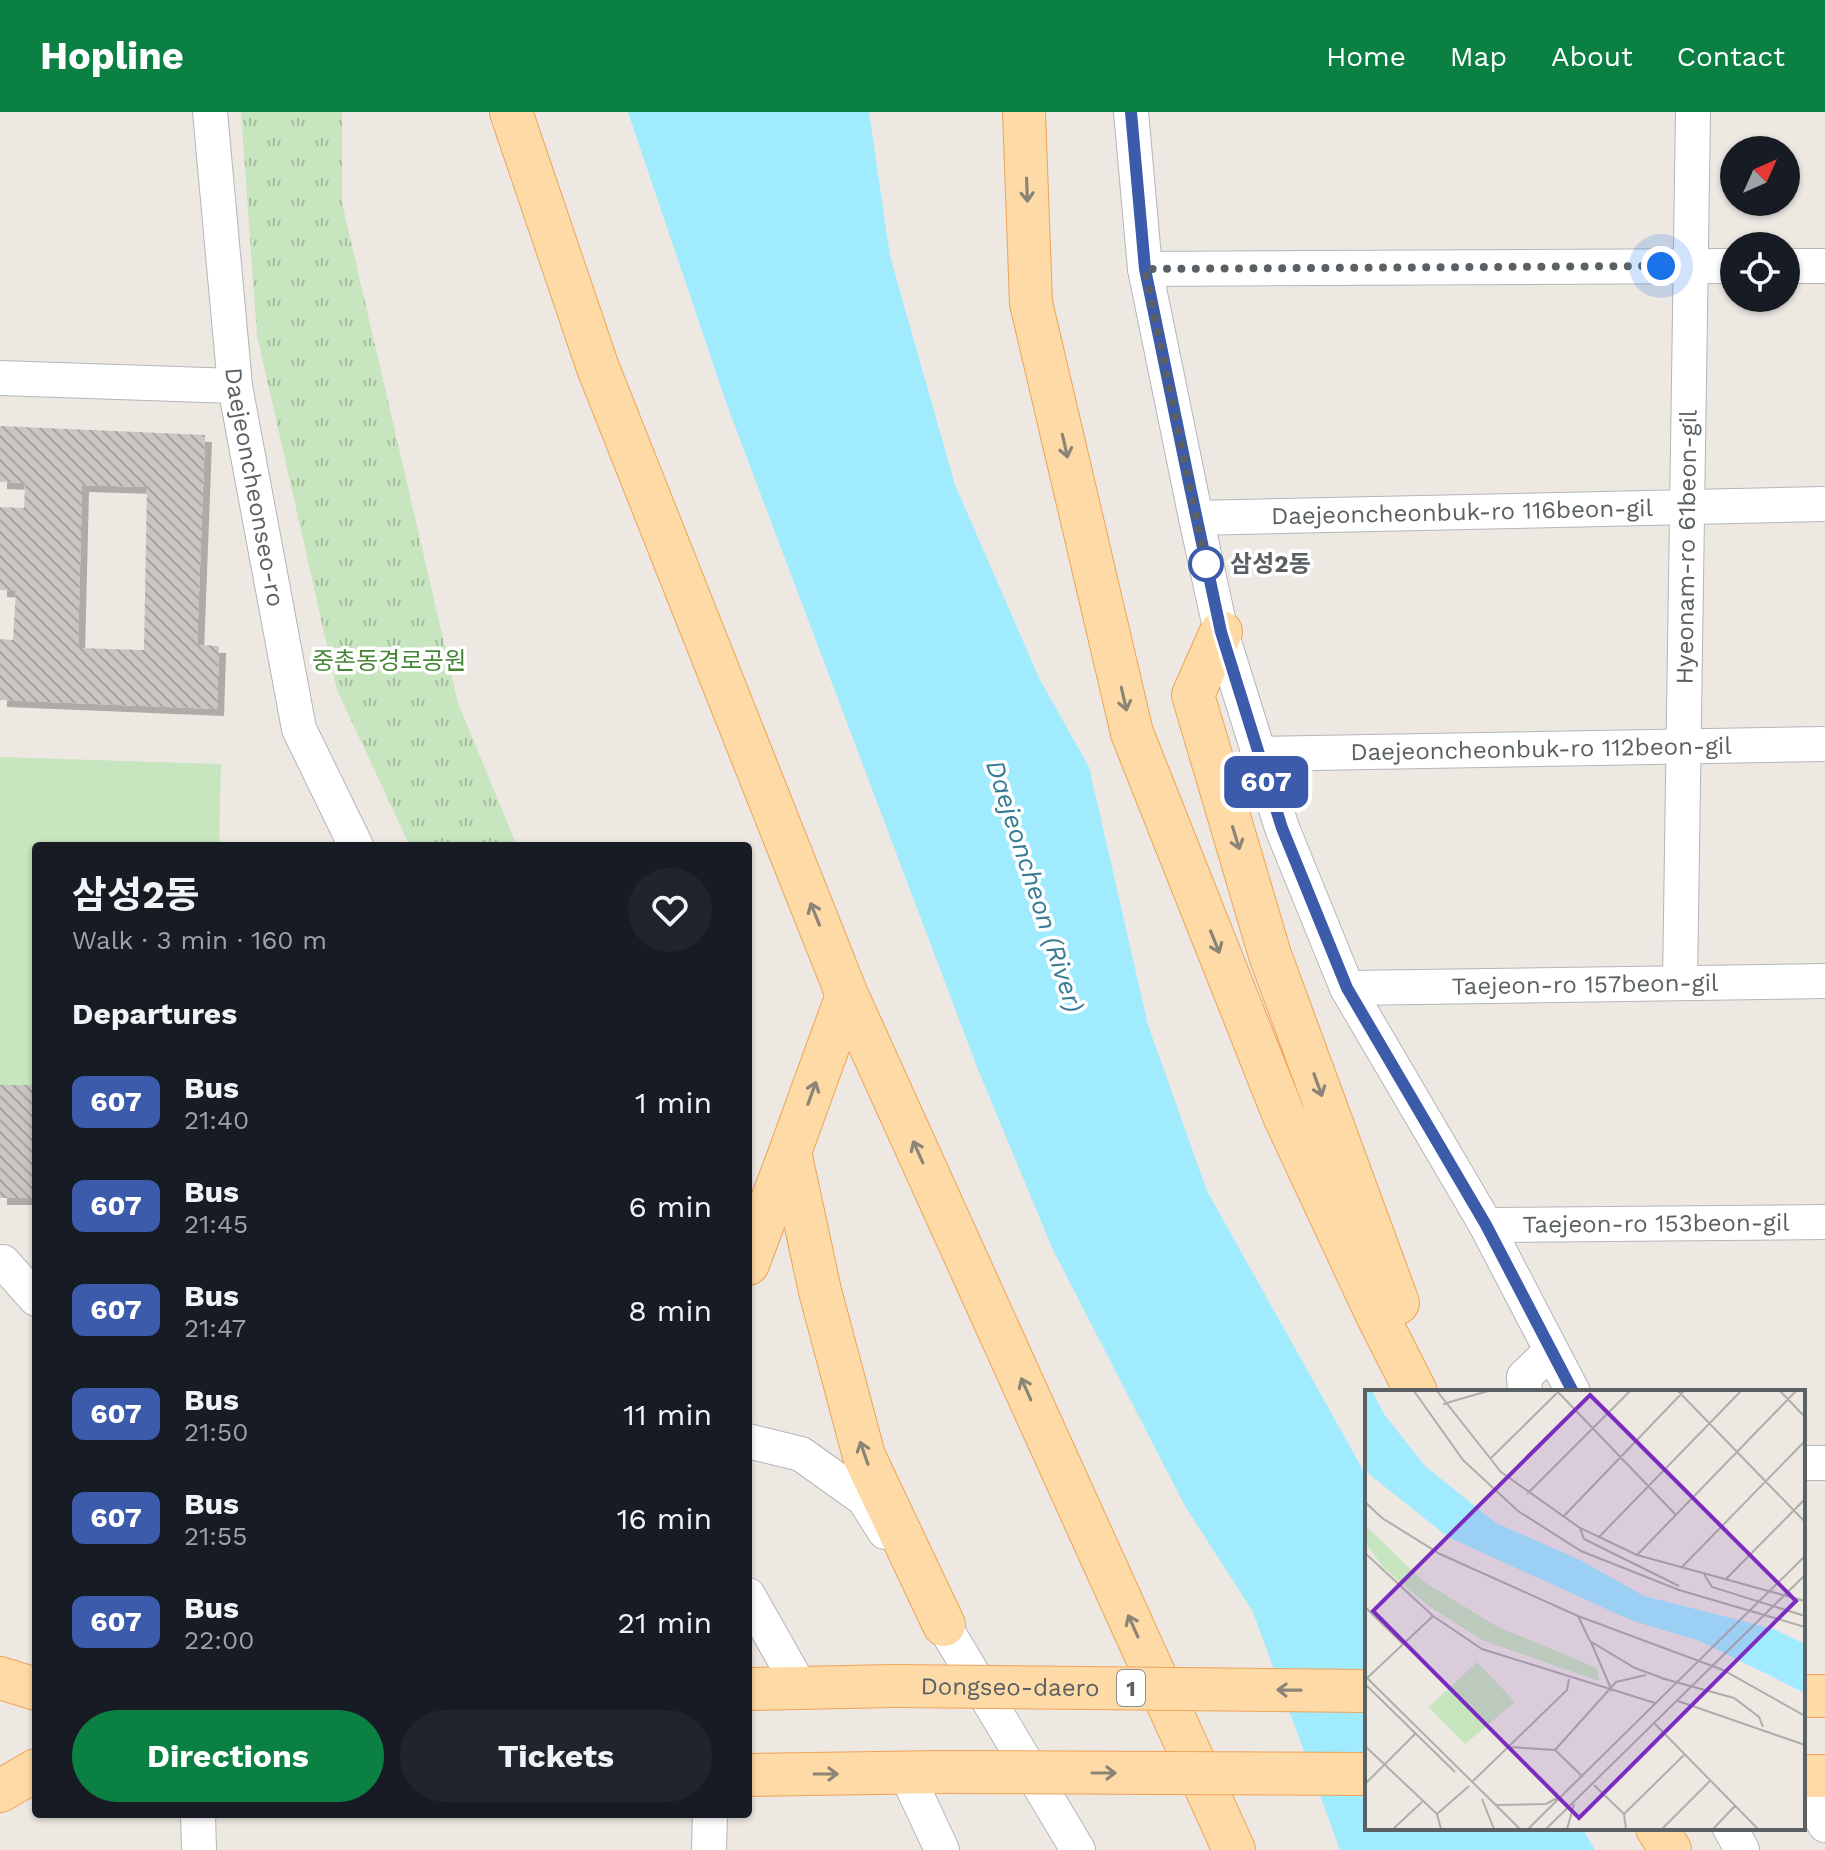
<!DOCTYPE html>
<meta charset="utf-8">
<style>
:root{--surface:#171b24;--page:#20242c;--text:#f1f3f6;--muted:#9ea1a6;--accent:#0b8043}
body{margin:0;font-family:"Work Sans","Noto Sans KR",sans-serif;background:var(--page);color:var(--text);height:100vh;display:flex;flex-direction:column;font-size:30px;white-space:nowrap}
*{box-sizing:border-box;margin:0}
p{font-size:26px;color:var(--muted)}
.icon{flex:none;width:44px;height:44px;fill:none;stroke:currentColor;stroke-width:2;stroke-linecap:round;stroke-linejoin:round}
.map{position:relative;flex:1;overflow:hidden}
.side{position:absolute;left:32px;top:730px;width:720px;height:976px;display:flex;flex-direction:column;background:var(--surface);border-radius:8px;box-shadow:0 2px 6px #0004}
.side>*{flex:none}
.badge{padding:0 16px;border-radius:12px;font-size:28px;line-height:52px}
.needle{width:52px;rotate:45deg}
.fabs{position:absolute;left:1720px;top:24px;display:grid;gap:16px}
.fabs a{display:grid;place-items:center;width:80px;height:80px;border-radius:50%;background:var(--surface);box-shadow:0 2px 6px #0004;font-size:40px}
.you{position:absolute;width:40px;height:40px;margin:-20px;border:6px solid #fff;border-radius:50%;background:#1a73e8;box-shadow:0 0 0 12px #1a73e833}
.map>.badge{position:absolute;translate:-50% -50%;box-shadow:0 0 0 4px #fff}
h2{padding:0 40px;font-size:30px;line-height:72px}
.round{display:grid;place-items:center;flex:none;width:84px;height:84px;border-radius:42px;background:var(--page)}
.headline{display:flex;align-items:center;justify-content:space-between;height:136px;padding:0 40px}
h1{font-size:38px;font-weight:700;line-height:60px}
.cta{display:flex;gap:16px;margin-top:auto;padding:16px 40px}
.cta a{flex:1;height:92px;border-radius:48px;background:var(--accent);color:#fff;font-size:32px;font-weight:700;line-height:92px;text-align:center}
.cta a+a{background:var(--page);color:var(--text)}
ul{padding:0;list-style:none}
li{display:flex;align-items:center;gap:24px;height:104px;padding:0 40px}
li div{flex:1}
li b{display:block;font-size:30px}
li em{font-style:normal}
li .badge{min-width:88px;font-weight:700;text-align:center}
header{display:flex;align-items:center;gap:48px;box-sizing:border-box;height:112px;padding:0 40px;background:var(--accent);color:#fff}
header strong{font-size:38px}
nav{display:flex;gap:44px;margin-inline-start:auto;font-size:28px}
.map>svg:first-child{display:block}
</style>
<header>
<strong>Hopline</strong>
<nav><a>Home</a><a>Map</a><a>About</a><a>Contact</a></nav>
</header>
<div class="map">
<svg width="1825" height="1738" viewBox="0 0 1825 1738">
<defs>
<pattern id="grass-tufts" width="24" height="20" patternUnits="userSpaceOnUse" patternTransform="scale(2)"><rect width="24" height="20" fill="#c7e5be"/><path d="M3 7l-1-3M5 7V3M7 7l1-3M15 17l-1-3M17 17v-4M19 17l1-3" fill="none" stroke="#a5bd9e"/></pattern>
<pattern id="building-back-hatch" width="6" height="6" patternUnits="userSpaceOnUse" patternTransform="scale(2)"><rect width="6" height="6" fill="#cac5c1"/><path d="M-1 5l2 2M0 0l6 6M5-1l2 2" fill="none" stroke="#a7a3a0"/></pattern>
<filter id="shadow"><feDropShadow dx="7" dy="7" stdDeviation="0" flood-color="#0004"/></filter>
</defs>
<rect width="100%" height="100%" fill="#ede8e2"/>
<path fill="url(#grass-tufts)" d="M241,0H342V91L458,591L517,734H410L337,578L257,223Z"/>
<path fill="#c7e5be" d="M0,645L221,652L219,734H36V975L0,974Z"/>
<path fill="#a1ebfe" d="M628,0H869L890,144L955,373L1040,568L1089,655L1148,913L1207,1079L1367,1365V1716H1582L1595,1738H1340L1253,1500L1185,1394L1053,1138L977,955L727,293Z"/>
<path fill="url(#building-back-hatch)" fill-rule="evenodd" filter="url(#shadow)" d="M0,314L205,323L197,533L219,534L217,597L0,588V527L13,528L16,479L0,478V395L24,396L25,371L0,370ZM82,373L147,375L144,538L78,536Z
M0,973H36V1086H0Z"/>
<g fill="none" stroke-linecap="round" stroke-linejoin="round">
<defs>
<g id="minor">
<path id="s1" d="M210,0L235,274L299,617L356,734"/>
<path d="M1131,0L1145,157L1196,406L1221,520L1282,716L1347,876L1486,1113L1573,1280"/>
<path d="M1786,154H1825"/>
<path d="M1145,157L1734,154"/>
<path d="M0,266L235,274"/>
<path id="s2" d="M1196,406L1825,392"/>
<path id="s3" d="M1257,642L1825,632"/>
<path id="s4" d="M1680,871L1693,0"/>
<path id="s5" d="M1347,876L1825,869"/>
<path id="s6" d="M1486,1113L1825,1110"/>
<path d="M3,1150L36,1187"/>
<path d="M1525,1280L1524,1265L1550,1240"/>
<path d="M748,1329L801,1342L864,1387L885,1420"/>
<path d="M1803,1351H1825"/>
<path d="M748,1483L800,1575"/>
<path d="M931,1492L1078,1738"/>
<path d="M906,1661L942,1738"/>
<path d="M1803,1674L1825,1713"/>
<path d="M198,1702L199,1738"/>
<path d="M1730,1716L1742,1738"/>
<path d="M709,1738L710,1702"/>
</g>
<path id="major" d="M511,0L598,256L847,883L1234,1738
M1024,0L1031,191L1132,621L1284,1004L1376,1201L1416,1280
M1221,520L1193,583L1270,843L1398,1191
M847,883L790,1040L820,1179L864,1344L944,1513
M748,1152L790,1040
M0,1566L36,1577
M748,1577L894,1574
M1803,1584H1825
M748,1663L942,1660
M1803,1664H1825
M0,1679L36,1658
M1657,1716L1670,1738"/>
</defs>
<use href="#minor" stroke="#b3b6b9" stroke-width="36"/>
<use href="#major" stroke="#efa259" stroke-width="44"/>
<use href="#minor" stroke="#fff" stroke-width="34"/>
<use href="#major" stroke="#fedba6" stroke-width="42"/>
<defs>
<g id="major-bridge">
<path id="s7" d="M894,1574L1367,1579"/>
<path d="M942,1660L1367,1662"/>
</g>
</defs>
<use href="#major-bridge" stroke="#efa259" stroke-width="44" stroke-linecap="butt"/>
<use href="#major-bridge" stroke="#fedba6" stroke-width="42"/>
</g>
<defs><path id="oneway-shaft" d="M-6 0H5M1.5-3L5.5 0L1.5 3" fill="none" stroke-width="1.6" stroke-linecap="round" stroke-linejoin="round" transform="scale(2)"/></defs>
<g stroke="#8b8577">
<use href="#oneway-shaft" transform="translate(1027 78) rotate(88)"/>
<use href="#oneway-shaft" transform="translate(1065 334) rotate(77)"/>
<use href="#oneway-shaft" transform="translate(1124 587) rotate(77)"/>
<use href="#oneway-shaft" transform="translate(1236 726) rotate(73)"/>
<use href="#oneway-shaft" transform="translate(815 802) rotate(-112)"/>
<use href="#oneway-shaft" transform="translate(1215 830) rotate(68)"/>
<use href="#oneway-shaft" transform="translate(1318 973) rotate(70)"/>
<use href="#oneway-shaft" transform="translate(812 981) rotate(-70)"/>
<use href="#oneway-shaft" transform="translate(918 1040) rotate(-114)"/>
<use href="#oneway-shaft" transform="translate(1026 1277) rotate(-114)"/>
<use href="#oneway-shaft" transform="translate(864 1341) rotate(-109)"/>
<use href="#oneway-shaft" transform="translate(1133 1514) rotate(-114)"/>
<use href="#oneway-shaft" transform="translate(1289 1578) rotate(-179)"/>
<use href="#oneway-shaft" transform="translate(1104 1661)"/>
<use href="#oneway-shaft" transform="translate(826 1662)"/>
</g>
<g fill="none" stroke-linecap="round" stroke-linejoin="round">
<defs>
<path id="line" d="M1131,0L1145,157L1190,375L1221,520L1282,716L1347,876L1486,1113L1573,1280"/>
</defs>
<use href="#line" stroke="#fff" stroke-width="18"/>
<use href="#line" stroke="#3d5bab" stroke-width="12"/>
<path stroke="#5a6063" stroke-width="8" stroke-dasharray="0 14.4" d="M1206,452L1208,463L1145,157L1661,154"/>
</g>
<circle fill="#fff" stroke="#3d5bab" stroke-width="4" cx="1206" cy="452" r="16"/>
<g text-anchor="middle" dominant-baseline="central" stroke-width="7" stroke-linejoin="round" paint-order="stroke">
<rect fill="#fff" stroke="#8c9092" stroke-width="2" x="1117" y="1558" width="28" height="36" rx="6"/>
<g font-size="22" font-weight="bold" fill="#5a6063">
<text x="1131" y="1576">1</text>
</g>
<g font-size="24" fill="#5a6063" stroke="#fff">
<text stroke="none"><textPath href="#s1" startOffset="378">Daejeoncheonseo-ro</textPath></text>
<text stroke="none"><textPath href="#s2" startOffset="266">Daejeoncheonbuk-ro 116beon-gil</textPath></text>
<text stroke="none"><textPath href="#s4" startOffset="436">Hyeonam-ro 61beon-gil</textPath></text>
<text stroke="none"><textPath href="#s3" startOffset="284">Daejeoncheonbuk-ro 112beon-gil</textPath></text>
<text stroke="none"><textPath href="#s5" startOffset="238">Taejeon-ro 157beon-gil</textPath></text>
<text stroke="none"><textPath href="#s6" startOffset="170">Taejeon-ro 153beon-gil</textPath></text>
<text stroke="none"><textPath href="#s7" startOffset="116">Dongseo-daero</textPath></text>
</g>
<g font-size="24" font-weight="bold" fill="#5a6063" stroke="#fff" text-anchor="start">
<text x="1230" y="452">삼성2동</text>
</g>
<g font-size="24" fill="#458536" stroke="#fff">
<text x="389" y="549">중촌동경로공원</text>
</g>
<g font-size="26" font-style="italic" fill="#377b95" stroke="#fff">
<text transform="translate(1035 774) rotate(72)">Daejeoncheon (River)</text>
</g>
</g>
<g transform="translate(1365 1278)">
<rect width="440" height="440" fill="#ede8e2"/>
<path d="M0,135L59,192L133,237L232,278L234,291L117,250L65,217L18,177L0,152Z" fill="#c7e5be"/>
<path d="M112,272L150,312L100,354L64,317Z" fill="#c7e5be"/>
<path d="M0,1H7L19,24L60,76L131,133L215,170L279,206L409,239L440,254V303L335,251L268,231L83,147L0,81Z" fill="#a1ebfe"/>
<path fill="none" stroke="#aeaeab" stroke-width="2" d="M49,1L98,70L153,121L216,161L314,200L440,237M72,1L136,82L215,138L272,165L440,211M192,1L311,125M313,1L440,132M415,1L440,27M78,14L123,1M125,69L192,3M162,104L265,1M0,112L17,128L75,164L213,226L358,280L440,326M198,127L319,1M215,138L219,149L314,196M233,148L376,1M0,163L68,226L117,259L290,313M272,165L431,1M317,177L440,51M339,184L347,197L440,226M360,190L440,109M0,217L38,254M213,226L225,251L270,278L300,289M226,252L247,301M0,286L155,439M296,288L369,308L394,327L398,337M0,290L68,226M0,294L90,382M313,311L440,355M290,334L393,439M0,356L72,424L76,439M145,357L190,360L218,387M190,360L251,292L281,285M107,392L202,300L204,289M0,394L51,343M229,395L259,424L261,439M117,409L129,439M130,415L181,414L194,407M72,424L104,396M259,424L319,365M28,439L57,412M163,439L440,166M181,439L440,185M202,439L209,414M297,439L345,391M348,439L370,416"/>
<path fill="#7b2cbf" fill-opacity="0.15" stroke="#7b2cbf" stroke-width="4" d="M225,5L431,211L214,428L8,221Z"/>
<rect width="440" height="440" fill="none" stroke="#5a6063" stroke-width="4"/>
</g>
</svg>
<div class="fabs">
<a><svg class="needle" viewBox="-14 -14 28 28"><path d="M0-13l5 13h-10z" fill="#e53935"/><path d="M0 13l5-13h-10z" fill="#9ea1a6"/></svg></a>
<a><svg class="icon" aria-label="locate" viewBox="0 0 24 24"><circle cx="12" cy="12" r="6"/><path d="M12 2v4M12 18v4M2 12h4M18 12h4"/></svg></a>
</div>
<div class="you" style="left:1661px;top:154px"></div>
<b class="badge" style="left:1266px;top:670px;background:#3d5bab;color:#fff">607</b>
<section class="side">
<div class="headline"><div><h1>삼성2동</h1><p>Walk · 3 min · 160 m</p></div><a class="round"><svg class="icon" aria-label="heart" viewBox="0 0 24 24"><path d="M12 20l-8-8c-3-5 5-10 8-4 3-6 11-1 8 4z"/></svg></a></div>
<h2>Departures</h2>
<ul>
<li><span class="badge" style="background:#3d5bab;color:#fff">607</span><div><b>Bus</b><p>21:40</p></div><em>1 min</em></li>
<li><span class="badge" style="background:#3d5bab;color:#fff">607</span><div><b>Bus</b><p>21:45</p></div><em>6 min</em></li>
<li><span class="badge" style="background:#3d5bab;color:#fff">607</span><div><b>Bus</b><p>21:47</p></div><em>8 min</em></li>
<li><span class="badge" style="background:#3d5bab;color:#fff">607</span><div><b>Bus</b><p>21:50</p></div><em>11 min</em></li>
<li><span class="badge" style="background:#3d5bab;color:#fff">607</span><div><b>Bus</b><p>21:55</p></div><em>16 min</em></li>
<li><span class="badge" style="background:#3d5bab;color:#fff">607</span><div><b>Bus</b><p>22:00</p></div><em>21 min</em></li>
</ul>
<div class="cta"><a>Directions</a><a>Tickets</a></div>
</section>
</div>
